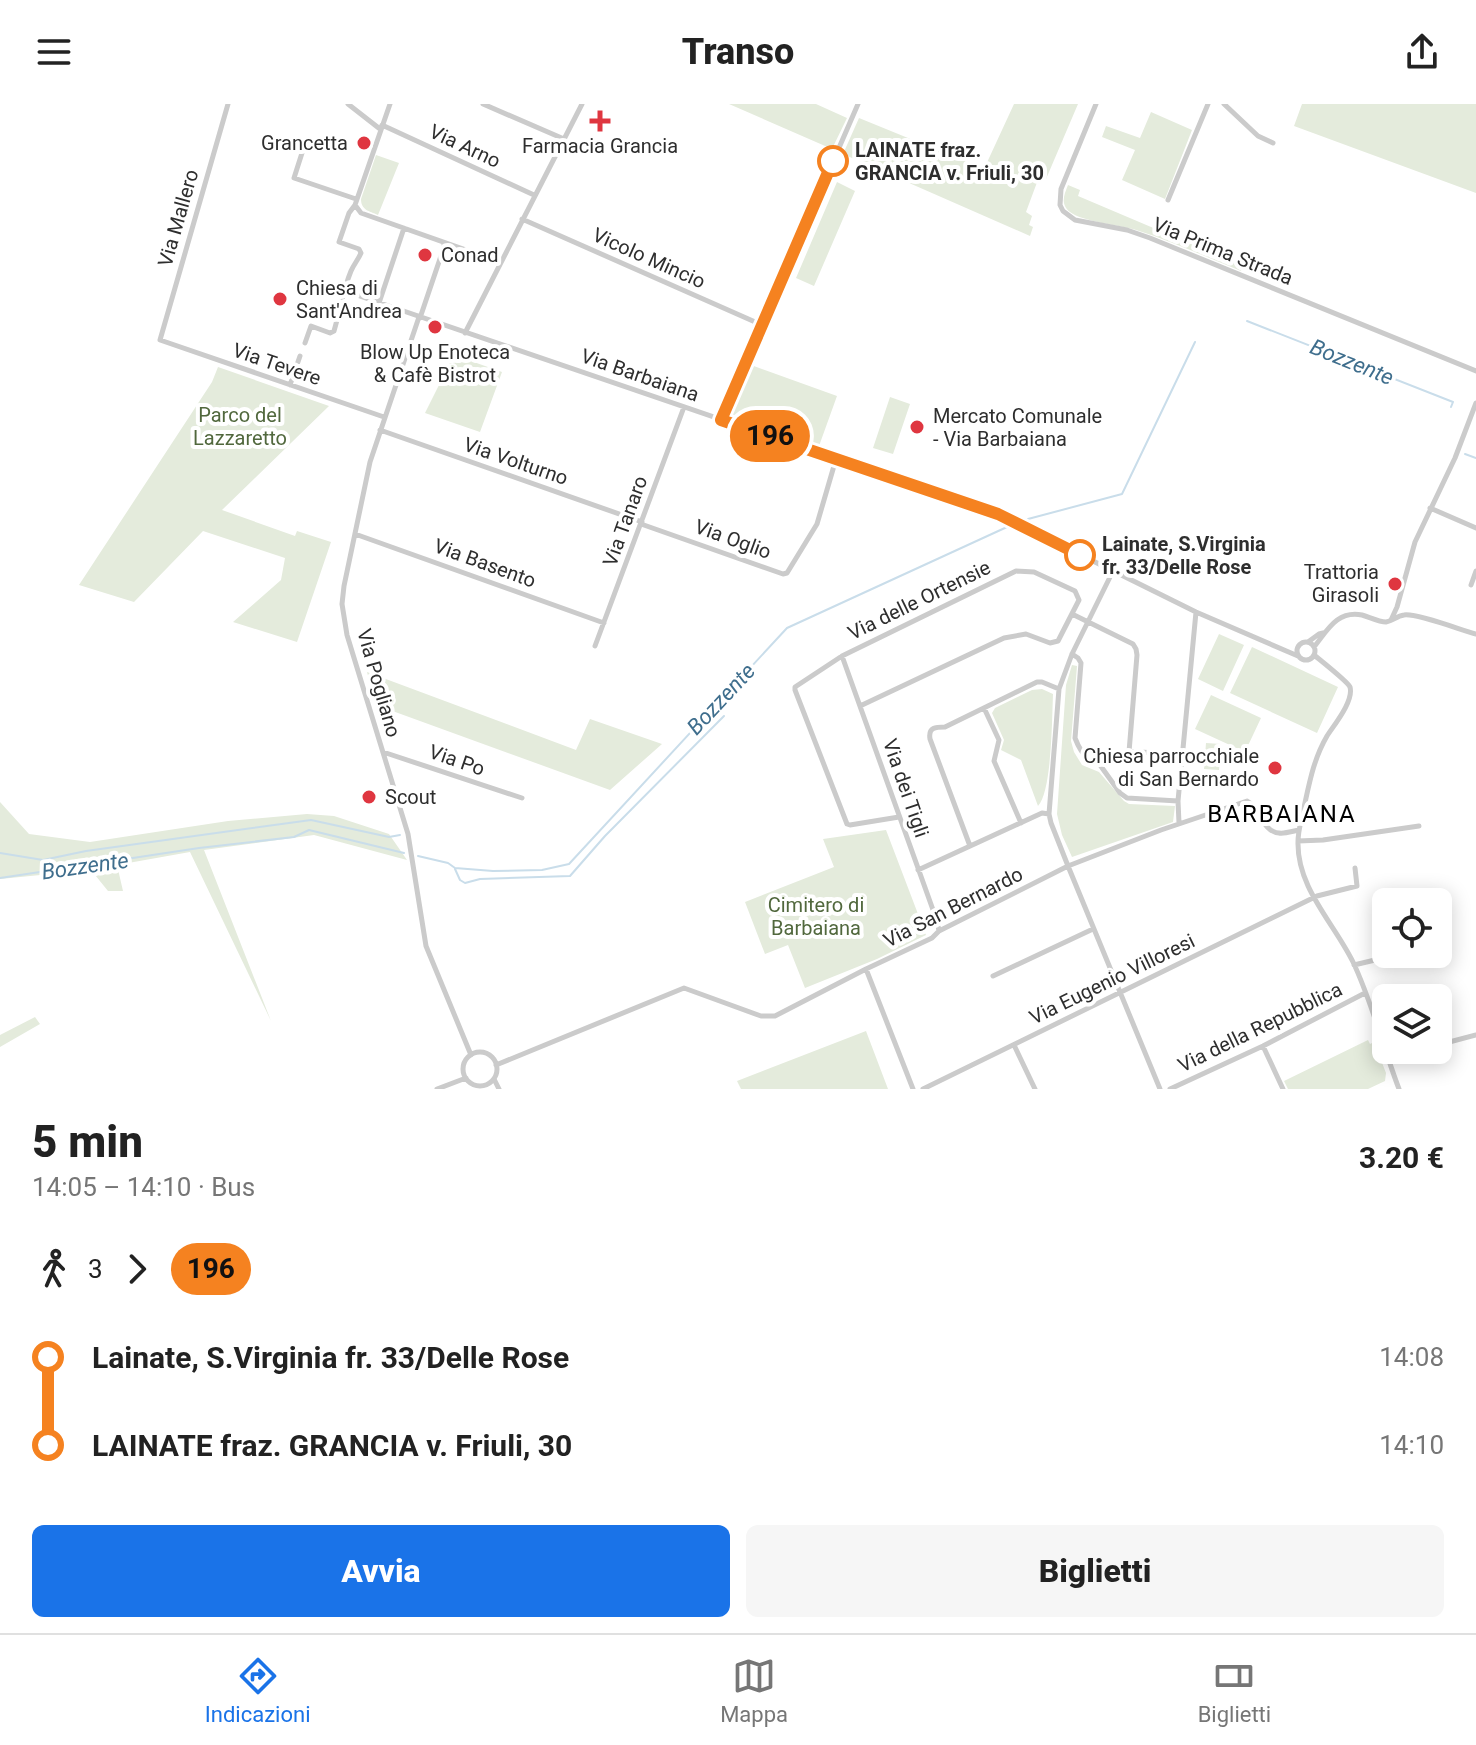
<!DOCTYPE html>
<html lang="it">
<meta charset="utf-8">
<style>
:root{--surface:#fff;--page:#f6f6f6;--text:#222;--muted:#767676;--line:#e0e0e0;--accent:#1a73e8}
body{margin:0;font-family:Roboto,sans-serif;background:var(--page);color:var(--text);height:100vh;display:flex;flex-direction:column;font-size:30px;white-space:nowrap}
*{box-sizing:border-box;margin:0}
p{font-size:26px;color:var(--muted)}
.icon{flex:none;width:44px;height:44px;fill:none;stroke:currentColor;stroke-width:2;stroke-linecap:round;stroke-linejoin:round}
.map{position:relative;height:985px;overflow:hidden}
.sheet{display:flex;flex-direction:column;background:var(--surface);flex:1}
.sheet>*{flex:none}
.badge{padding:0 16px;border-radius:26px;font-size:28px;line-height:52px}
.controls{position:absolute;left:1372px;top:784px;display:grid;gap:16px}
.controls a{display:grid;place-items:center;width:80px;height:80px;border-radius:12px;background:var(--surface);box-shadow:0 4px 20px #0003;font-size:40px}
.map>.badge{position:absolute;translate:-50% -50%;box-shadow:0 0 0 4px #fff}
.legs{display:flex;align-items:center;gap:12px;height:88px;padding:0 32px;font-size:26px}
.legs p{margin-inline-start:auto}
.overview{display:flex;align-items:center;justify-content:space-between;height:136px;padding:0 32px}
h1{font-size:44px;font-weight:800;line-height:60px}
.cta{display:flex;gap:16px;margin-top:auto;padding:16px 32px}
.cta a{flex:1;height:92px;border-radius:12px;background:var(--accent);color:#fff;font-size:32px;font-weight:800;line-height:92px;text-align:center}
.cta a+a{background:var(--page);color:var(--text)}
ul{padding:0 32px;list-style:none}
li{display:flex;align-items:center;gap:28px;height:88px;font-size:30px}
li i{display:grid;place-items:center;width:12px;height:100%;margin:0 10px;background:currentColor}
li i::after{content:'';width:20px;height:20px;margin:-10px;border:6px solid;border-radius:50%;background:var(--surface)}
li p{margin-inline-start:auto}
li:first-child i{background:linear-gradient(#0000 50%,currentColor 0)}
li:last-child i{background:linear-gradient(currentColor 50%,#0000 0)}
header{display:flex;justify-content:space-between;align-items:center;height:104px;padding:0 32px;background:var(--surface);font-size:36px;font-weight:800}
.tab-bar{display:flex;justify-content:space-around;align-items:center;height:112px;border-top:2px solid var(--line);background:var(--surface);font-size:22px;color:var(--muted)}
.tab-bar a{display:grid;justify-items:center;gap:4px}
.tab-bar .current{color:var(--accent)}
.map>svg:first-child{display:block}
</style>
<header><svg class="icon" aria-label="menu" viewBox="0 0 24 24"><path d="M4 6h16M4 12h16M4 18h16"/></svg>Transo<svg class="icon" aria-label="share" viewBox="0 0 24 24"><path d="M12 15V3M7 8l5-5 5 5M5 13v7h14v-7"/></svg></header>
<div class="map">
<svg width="1476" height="985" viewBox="0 0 1476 985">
<rect width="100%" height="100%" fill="#fff"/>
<path fill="#e4ebdc" d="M729,0H816L847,14L832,45Z
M1014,0H1078L1046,75L1039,73L1026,108L1032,112L1029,121L1033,123L1030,132L843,50L859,14L984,65Z
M1302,0H1476V89L1294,22Z
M1151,8L1192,26L1165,95L1122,76L1135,46L1102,33L1106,22L1140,34Z
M376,51L399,59L378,111C369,107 361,106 361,95Z
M837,78L855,87L814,182L796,174Z
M1068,81L1080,86L1078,92L1243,162L1241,167C1206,153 1172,137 1136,126C1120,121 1083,118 1070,108C1060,100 1064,91 1068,81Z
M454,251L502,268L480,328L425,309Z
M751,261L837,292L819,342L729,312Z
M218,263L329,302L222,406L295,432L297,427L331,438L297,538L233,518L281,476L285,454L203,427L134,498L79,481L212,278Z
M890,293L910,300L893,350L873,344Z
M1219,530L1244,541L1223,587L1198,575Z
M1252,543L1338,583L1317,629L1230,589Z
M1072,561L1077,562L1071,637L1074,648L1082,661L1099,668L1124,697L1129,700L1175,702L1173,718L1072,753L1062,731L1057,710L1066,581Z
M367,568L576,646L590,615L662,640L610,686L376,601Z
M1042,585L1053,590C1052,614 1052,687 1038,702L1021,656L1001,646L1004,636L992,609L995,604L1032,586Z
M1211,591L1261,614L1245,648L1195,625Z
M1206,639L1221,640L1219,666L1204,665Z
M0,698L29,730L90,738L228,717L307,710L334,712L389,730L407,756L314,731L204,746L271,917L190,748L117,761L123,787H108L91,766L0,775Z
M886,726L926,831L877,855L805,884L788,841L765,850L745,798L834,763L823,735Z
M35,913L40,920L0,943V931Z
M866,927L888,985H741L737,977Z
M1368,936L1370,940L1374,938L1386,969L1385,977L1368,985H1288L1284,977Z"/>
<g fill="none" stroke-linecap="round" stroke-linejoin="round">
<path stroke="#c9ddea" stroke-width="2" d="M1247,217L1453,298L1451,303
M1465,350L1476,354
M1028,415L1122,390L1195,238
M0,749L43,756L86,747L311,716L389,733L400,731
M418,752L448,759L455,764L493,767L542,766L569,760L787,524L1007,423
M455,765L460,776L465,779L480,775L570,772L605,732L724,612
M0,774L199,744L294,733L309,726L404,749"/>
<path stroke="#cbcbcb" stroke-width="5" d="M228,0L160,236L384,313
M348,0L380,25
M483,0L564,35
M1096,0L1061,85L1060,101L1063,107L1075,116L1127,126L1150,134L1476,267
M1224,0L1258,32L1273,39
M382,21L534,91
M302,49L294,74L356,95
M1168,96L1208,0
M355,101L361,109L500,158
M522,115L762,221
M345,187L998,410L1196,508L1298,552
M379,199L404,124
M419,213L370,358L344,482L342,500L347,531L408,730L426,842L471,951
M420,214L444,143V140
M465,229L582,0
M305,239L311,222L330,229L334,227C340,207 343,186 351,167C354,160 358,156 361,149L359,145L339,138L349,109L355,101L390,0
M290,281L300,252
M721,316L858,0
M380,326L642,418
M1430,404L1476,424
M641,420L783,470L787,469L817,420L836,355
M355,430L604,519
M1113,467L1072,550L1059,585L1049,710L1051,719L1068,762L1160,985
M1471,481L1476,467
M1072,510L1133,540L1136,545L1137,551L1129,648
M1391,516L1397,503L1415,438L1455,354L1476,299
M1297 547a9 9 0 1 1 18 0a9 9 0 1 1-18 0Z
M1308,538L1319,530L1323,529
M595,542L684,303
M1314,543C1327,527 1337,506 1362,511C1369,513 1379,518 1386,518C1392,517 1397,512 1404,511C1416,509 1461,526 1476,530
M1072,550L1078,554L1081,559L1075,634C1081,650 1094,668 1114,657C1119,654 1124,648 1130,648C1144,646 1168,652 1183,653
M1314,551C1320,556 1348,578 1350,583C1354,597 1334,621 1327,632C1313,656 1309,681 1303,708C1301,718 1298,727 1298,738C1297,784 1334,819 1353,858C1372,898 1383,943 1399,985
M842,552L937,817L939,827
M860,602L1004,534L1026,530L1050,539L1058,537L1079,496L1075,487L1034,468L1016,467L842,552L795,583V586L847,720L850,721L899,713
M984,604L999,636L994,657L1021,719
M383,648L522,694
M1100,661L1120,689L1127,694L1178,697
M1179,719L1178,697L1196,508
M1298,737L1323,736L1419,722
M970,742L930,635C928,623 936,623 945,623L1037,578H1042L1059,585
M918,766L1042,709L1049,710
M1354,861L1400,850
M866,865L913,985
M993,872L1093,825
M1014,941L1035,985
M1438,941L1476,931
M1263,942L1283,985
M463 965a17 17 0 1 1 34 0a17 17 0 1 1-34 0Z
M1388,953L1417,946
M496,961L684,884L761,912H775L866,865L932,834L939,827L1068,762L1161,726L1247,697C1260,703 1262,728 1279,729C1285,730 1293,727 1299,726
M494,975L499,985
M437,985L466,974
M923,985L1317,792L1357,782L1355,764
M1170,985L1263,942L1365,889"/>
</g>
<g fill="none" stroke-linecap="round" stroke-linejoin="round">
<defs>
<path id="line-1" d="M833,57L721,316L998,410L1080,451"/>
</defs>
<use href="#line-1" stroke="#fff" stroke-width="18"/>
<use href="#line-1" stroke="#f58220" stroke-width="12"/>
</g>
<g fill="#df3640" stroke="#fff" stroke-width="3">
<path d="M596 5h8v8h8v8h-8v8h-8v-8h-8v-8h8z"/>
<circle cx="364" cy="39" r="8"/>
<circle cx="425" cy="151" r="8"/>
<circle cx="280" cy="195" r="8"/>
<circle cx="435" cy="223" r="8"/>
<circle cx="917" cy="323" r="8"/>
<circle cx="1395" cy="480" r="8"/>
<circle cx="1275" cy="664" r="8"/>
<circle cx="369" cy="693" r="8"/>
</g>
<g fill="#fff" stroke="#f58220" stroke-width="4">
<circle cx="833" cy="57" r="14"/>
<circle cx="1080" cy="451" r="14"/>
</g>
<g text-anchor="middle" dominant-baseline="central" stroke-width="8" stroke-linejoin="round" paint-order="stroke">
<g font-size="20" fill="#2e2e2e" stroke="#fff" text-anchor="start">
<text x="348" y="39" text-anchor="end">Grancetta</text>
<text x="600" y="42" text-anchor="middle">Farmacia Grancia</text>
<text x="441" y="151">Conad</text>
<text x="296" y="184">Chiesa di<tspan x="296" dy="23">Sant'Andrea</tspan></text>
<text x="435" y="248" text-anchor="middle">Blow Up Enoteca<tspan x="435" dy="23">&amp; Cafè Bistrot</tspan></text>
<text x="933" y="312">Mercato Comunale<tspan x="933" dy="23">- Via Barbaiana</tspan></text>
<text x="1379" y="468" text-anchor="end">Trattoria<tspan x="1379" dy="23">Girasoli</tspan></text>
<text x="1259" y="652" text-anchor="end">Chiesa parrocchiale<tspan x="1259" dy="23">di San Bernardo</tspan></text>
<text x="385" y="693">Scout</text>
</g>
<g font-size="20" fill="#2e2e2e" stroke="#fff">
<text transform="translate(465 42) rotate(25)">Via Arno</text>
<text transform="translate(178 114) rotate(-74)">Via Mallero</text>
<text transform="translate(1223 147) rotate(22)">Via Prima Strada</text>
<text transform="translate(649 154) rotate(24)">Vicolo Mincio</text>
<text transform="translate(277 260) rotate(19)">Via Tevere</text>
<text transform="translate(640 271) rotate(19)">Via Barbaiana</text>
<text transform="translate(516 357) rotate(19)">Via Volturno</text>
<text transform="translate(625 417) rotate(-70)">Via Tanaro</text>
<text transform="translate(733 435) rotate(20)">Via Oglio</text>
<text transform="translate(485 459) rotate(20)">Via Basento</text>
<text transform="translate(919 496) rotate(-26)">Via delle Ortensie</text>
<text transform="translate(379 579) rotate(74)">Via Pogliano</text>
<text transform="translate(457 656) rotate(19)">Via Po</text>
<text transform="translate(906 684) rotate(71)">Via dei Tigli</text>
<text transform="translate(953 803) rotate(-27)">Via San Bernardo</text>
<text transform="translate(1112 875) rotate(-26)">Via Eugenio Villoresi</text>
<text transform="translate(1260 923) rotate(-26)">Via della Repubblica</text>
</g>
<g font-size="20" font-weight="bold" fill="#2e2e2e" stroke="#fff" text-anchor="start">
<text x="855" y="46">LAINATE fraz.<tspan x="855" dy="23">GRANCIA v. Friuli, 30</tspan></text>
<text x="1102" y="440">Lainate, S.Virginia<tspan x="1102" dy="23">fr. 33/Delle Rose</tspan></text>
</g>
<g font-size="20" fill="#51683d" stroke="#fff">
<text x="240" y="311">Parco del<tspan x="240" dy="23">Lazzaretto</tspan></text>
<text x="816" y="801">Cimitero di<tspan x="816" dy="23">Barbaiana</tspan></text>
</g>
<g font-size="22" font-style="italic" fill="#3f6e8d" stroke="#fff">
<text transform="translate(1352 258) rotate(22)">Bozzente</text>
<text transform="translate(721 595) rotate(-47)">Bozzente</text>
<text transform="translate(85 762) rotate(-8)">Bozzente</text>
</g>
<g font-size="24" letter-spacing="2" fill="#000" stroke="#fff">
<text x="1282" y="710">BARBAIANA</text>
</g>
</g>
</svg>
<div class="controls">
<a><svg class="icon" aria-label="locate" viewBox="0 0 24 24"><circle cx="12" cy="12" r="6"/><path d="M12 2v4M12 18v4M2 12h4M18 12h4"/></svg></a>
<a><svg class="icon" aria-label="layers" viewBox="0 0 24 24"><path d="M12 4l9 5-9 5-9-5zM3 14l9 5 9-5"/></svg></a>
</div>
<b class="badge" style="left:770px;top:332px;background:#f58220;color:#111">196</b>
</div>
<section class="sheet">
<div class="overview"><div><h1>5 min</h1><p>14:05 – 14:10 · Bus</p></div><b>3.20 €</b></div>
<div class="legs"><svg class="icon" aria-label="walk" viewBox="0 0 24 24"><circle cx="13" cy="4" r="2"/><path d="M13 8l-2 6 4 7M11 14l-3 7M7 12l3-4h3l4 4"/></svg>3<svg class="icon" aria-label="forward" viewBox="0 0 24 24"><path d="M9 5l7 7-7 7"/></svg><b class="badge" style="background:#f58220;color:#111">196</b></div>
<ul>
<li><i style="color:#f58220"></i><b>Lainate, S.Virginia fr. 33/Delle Rose</b><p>14:08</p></li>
<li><i style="color:#f58220"></i><b>LAINATE fraz. GRANCIA v. Friuli, 30</b><p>14:10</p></li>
</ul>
<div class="cta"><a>Avvia</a><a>Biglietti</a></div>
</section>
<nav class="tab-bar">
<a class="current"><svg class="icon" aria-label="directions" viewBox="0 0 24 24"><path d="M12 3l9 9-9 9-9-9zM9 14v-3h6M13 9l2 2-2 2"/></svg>Indicazioni</a>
<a><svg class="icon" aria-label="map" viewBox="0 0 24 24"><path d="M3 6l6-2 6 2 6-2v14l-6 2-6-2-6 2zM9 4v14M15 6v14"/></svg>Mappa</a>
<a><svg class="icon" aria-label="tickets" viewBox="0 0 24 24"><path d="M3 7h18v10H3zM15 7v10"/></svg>Biglietti</a>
</nav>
